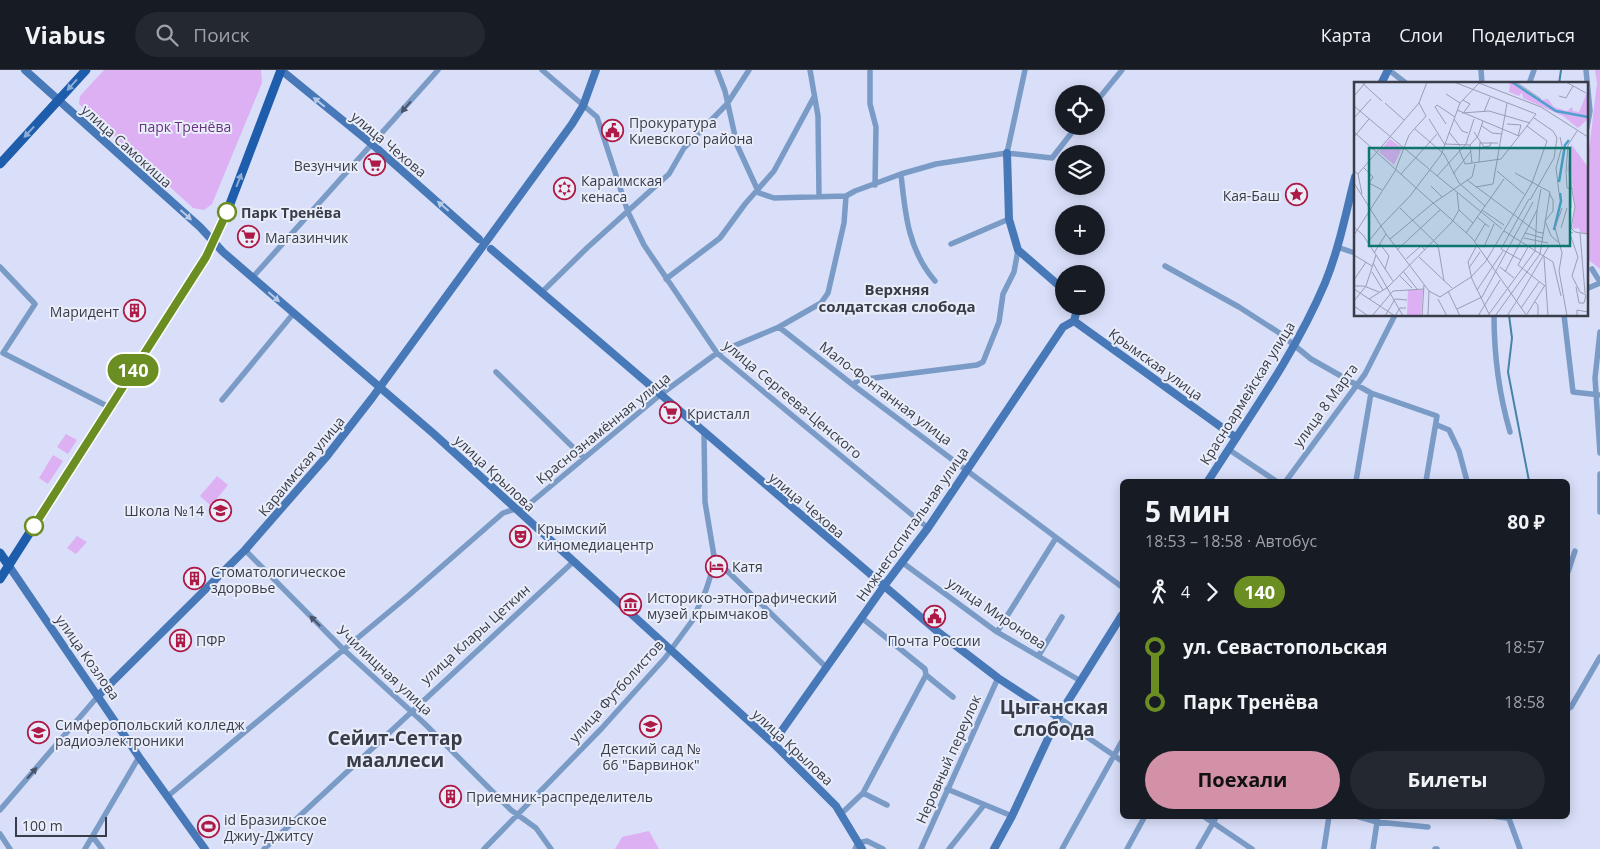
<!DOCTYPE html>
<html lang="ru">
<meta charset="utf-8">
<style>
:root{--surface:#171b24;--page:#242831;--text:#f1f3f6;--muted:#9ea1a6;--line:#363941;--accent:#d291a6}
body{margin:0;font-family:"Open Sans",sans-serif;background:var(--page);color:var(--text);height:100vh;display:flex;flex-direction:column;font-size:19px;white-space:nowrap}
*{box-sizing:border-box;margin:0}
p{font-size:16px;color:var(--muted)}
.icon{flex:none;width:28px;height:28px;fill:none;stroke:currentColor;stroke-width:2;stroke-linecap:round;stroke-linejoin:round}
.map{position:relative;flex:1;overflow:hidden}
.drawer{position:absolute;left:1120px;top:409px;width:450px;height:340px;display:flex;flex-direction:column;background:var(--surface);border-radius:8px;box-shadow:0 2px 12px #0003}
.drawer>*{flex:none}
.badge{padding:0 10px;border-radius:16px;font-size:18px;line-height:32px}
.tools{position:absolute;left:1055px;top:15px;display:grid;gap:10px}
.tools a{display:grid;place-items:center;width:50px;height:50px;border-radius:50%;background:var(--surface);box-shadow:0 2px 12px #0003;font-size:25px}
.scale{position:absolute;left:15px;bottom:12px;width:92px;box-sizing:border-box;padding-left:5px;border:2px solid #393c49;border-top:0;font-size:14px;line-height:18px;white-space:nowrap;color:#393c49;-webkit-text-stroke:4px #e9edfa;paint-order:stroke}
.map>.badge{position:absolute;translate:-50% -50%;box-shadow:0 0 0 2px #fff}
.legs{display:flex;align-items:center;gap:8px;height:55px;padding:0 25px;font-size:16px}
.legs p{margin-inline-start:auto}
.summary{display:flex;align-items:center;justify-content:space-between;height:85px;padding:0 25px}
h1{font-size:28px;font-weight:700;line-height:38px}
.action{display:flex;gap:10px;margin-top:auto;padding:10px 25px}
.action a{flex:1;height:58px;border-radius:30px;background:var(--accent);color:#111;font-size:20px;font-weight:700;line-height:58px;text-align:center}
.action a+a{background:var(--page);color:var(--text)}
ul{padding:0 25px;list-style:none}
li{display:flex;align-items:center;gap:18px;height:55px;font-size:19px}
li i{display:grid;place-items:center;width:8px;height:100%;margin:0 6px;background:currentColor}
li i::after{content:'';width:12px;height:12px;margin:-6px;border:4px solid;border-radius:50%;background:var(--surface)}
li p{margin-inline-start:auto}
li:first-child i{background:linear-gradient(#0000 50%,currentColor 0)}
li:last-child i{background:linear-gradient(currentColor 50%,#0000 0)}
header{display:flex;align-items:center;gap:30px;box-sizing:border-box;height:70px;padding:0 25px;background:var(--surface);border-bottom:1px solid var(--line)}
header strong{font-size:24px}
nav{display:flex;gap:28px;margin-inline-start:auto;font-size:18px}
.search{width:350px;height:45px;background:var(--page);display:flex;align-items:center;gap:12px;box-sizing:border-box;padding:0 18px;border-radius:28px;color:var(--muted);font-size:19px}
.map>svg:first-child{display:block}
</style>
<header>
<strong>Viabus</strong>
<div class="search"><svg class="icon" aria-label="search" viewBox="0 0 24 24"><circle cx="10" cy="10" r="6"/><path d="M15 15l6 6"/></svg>Поиск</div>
<nav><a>Карта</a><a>Слои</a><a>Поделиться</a></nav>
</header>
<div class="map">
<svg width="1600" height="779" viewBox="0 0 1600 779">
<rect width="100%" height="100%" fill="#d9dff9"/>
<path fill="#dcb0f3" d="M104,0H261L262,13L212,134L204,140L193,138L79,34L80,26Z
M1595,0H1600V199L1586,188V105L1597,13Z
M66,364L77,370L68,384L57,377Z
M53,385L63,391L48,414L39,408Z
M217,406L228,415L211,436L200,426Z
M77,466L87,472L76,484L67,478Z
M649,761L659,779H615L622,767Z"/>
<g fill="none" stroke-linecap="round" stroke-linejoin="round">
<path stroke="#4882a7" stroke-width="2" d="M1559,14L1561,0
M1509,245L1512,268L1508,302L1529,411"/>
<path stroke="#7b9bc7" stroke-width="5.5" d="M542,0L597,47L628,142L644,175L717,283L928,458
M717,0L725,21L737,75L759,123L774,128L846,126
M810,0L818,46L819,126
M870,0V34L876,57L875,115
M1389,0L1407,14
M1481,0L1482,14
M1529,14L1534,0
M1096,32L1122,0
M1586,62L1590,41L1586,0
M1007,83L1025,0
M901,104C905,143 908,180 935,211
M846,126L855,121L901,104L936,94L1007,83L1052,88L1077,56
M951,174L1009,149
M1337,177L1355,183
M1165,196L1239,237L1278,262L1311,289L1371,323L1437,346L1426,411
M0,197L35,234L3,283L109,337
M1592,199L1600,212
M252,208L438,0
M666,209L720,168L745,134L774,101L814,27
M1586,219L1600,213
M542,222L588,177L669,104L684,78L727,34L749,0
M1494,245C1494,284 1499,324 1510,362
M1564,245L1573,322L1600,325
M779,257L853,315L1122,517
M1600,262L1595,308L1600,383
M496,302L584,388
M853,315L858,310L977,295L983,292L999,252L1003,224L1014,202L1018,180
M222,330L293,244
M1437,355L1449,360L1459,381L1467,411
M1228,379L1276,411
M1600,404V442
M1286,411L1365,304L1395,245
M1356,411L1371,323
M245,480L343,579L425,654L511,740L536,758L551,779
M715,492L721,495L827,598
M903,493L997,562L1079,610
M1568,502L1575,481
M862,548L925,599L926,605L953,627
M997,562L1056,468
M1039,585L1062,547
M1568,639L1571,637L1600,587
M1058,647L1122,691
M947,719L1012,746
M863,723L887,735
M168,726L408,526L503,443L528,435L660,325L717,283L779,257L821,233L828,223L844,153L846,126
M0,740L99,625
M842,743L863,723L926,605
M1203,746L1252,779
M1356,746L1377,752L1428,757
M1491,746L1507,748
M1508,746L1520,779
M0,764L10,779
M93,767L102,779
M85,779L139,687
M264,779L573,492
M484,779L602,658L665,588L692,551L706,520L715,492L705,432L704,363
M855,779L858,773L867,771L883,779
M921,779L998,608
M949,779L984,735
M1062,779L1122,671
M1127,779L1145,746
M1198,779L1217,746
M1324,779L1329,746
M1373,779L1378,746
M1435,779H1437"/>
<path stroke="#4778b8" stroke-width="8" d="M25,0L200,157L223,182L434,364L773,673L836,736L862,779
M281,0L373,75L479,169
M1381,14L1388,0
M1007,83L1009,149L1018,180L1064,220
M491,179L938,562L998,608L1058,647
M1074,251L1235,367
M1074,251L1078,236
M1208,411C1249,347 1295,284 1325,213C1339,179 1346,142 1355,107
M9,496L139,687L205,779
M99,625L245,480L327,386L372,328L572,54L583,36L596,0
M773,673L884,516L928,458L1063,257L1074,251
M994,779L1012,746L1058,647L1122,545"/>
<path stroke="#1d5dac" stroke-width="9" d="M0,94L86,0
M0,483L9,496
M0,509L206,187L225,147L281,0"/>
</g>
<defs><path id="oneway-solid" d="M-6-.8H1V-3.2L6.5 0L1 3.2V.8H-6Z" transform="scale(1.25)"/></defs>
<g fill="#8dacd7">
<use href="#oneway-solid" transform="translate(72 15) rotate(132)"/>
<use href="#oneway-solid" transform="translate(29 62) rotate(133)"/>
<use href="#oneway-solid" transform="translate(239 110) rotate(-69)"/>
</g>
<g fill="#b8cae6">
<use href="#oneway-solid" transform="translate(319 32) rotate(-141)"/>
<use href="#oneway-solid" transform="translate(443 136) rotate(-139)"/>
<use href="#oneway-solid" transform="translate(186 145) rotate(42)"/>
<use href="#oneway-solid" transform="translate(274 227) rotate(41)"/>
</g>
<g fill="#4a5468">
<use href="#oneway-solid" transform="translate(406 37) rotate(131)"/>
<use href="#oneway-solid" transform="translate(315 551) rotate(-135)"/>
<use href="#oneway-solid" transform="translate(32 703) rotate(-49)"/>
</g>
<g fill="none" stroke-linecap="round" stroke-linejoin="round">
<defs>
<path id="line-1" d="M34,456L206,187L227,142"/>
</defs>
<use href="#line-1" stroke="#fff" stroke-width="11"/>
<use href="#line-1" stroke="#6b8e23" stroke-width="8"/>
</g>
<defs>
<symbol id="civic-ring" viewBox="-11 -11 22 22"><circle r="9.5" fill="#e9edfa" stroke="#ad1a45" stroke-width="1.5"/><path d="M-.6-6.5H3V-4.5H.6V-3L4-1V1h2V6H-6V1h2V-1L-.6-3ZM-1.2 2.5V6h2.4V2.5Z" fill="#ad1a45"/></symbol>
<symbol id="supermarket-ring" viewBox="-11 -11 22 22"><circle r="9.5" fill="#e9edfa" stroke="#ad1a45" stroke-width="1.5"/><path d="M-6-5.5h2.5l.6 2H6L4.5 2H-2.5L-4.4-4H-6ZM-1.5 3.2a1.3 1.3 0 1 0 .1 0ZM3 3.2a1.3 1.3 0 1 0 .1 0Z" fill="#ad1a45"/></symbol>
<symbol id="synagogue-ring" viewBox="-11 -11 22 22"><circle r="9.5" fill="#e9edfa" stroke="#ad1a45" stroke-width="1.5"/><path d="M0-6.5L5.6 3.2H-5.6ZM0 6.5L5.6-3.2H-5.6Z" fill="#ad1a45"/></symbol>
<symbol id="sight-ring" viewBox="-11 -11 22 22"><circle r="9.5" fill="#e9edfa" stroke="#ad1a45" stroke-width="1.5"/><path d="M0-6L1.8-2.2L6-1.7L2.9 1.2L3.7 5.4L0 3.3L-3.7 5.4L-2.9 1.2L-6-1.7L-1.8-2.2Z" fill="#ad1a45"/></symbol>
<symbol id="building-ring" viewBox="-11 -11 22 22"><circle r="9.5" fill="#e9edfa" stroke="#ad1a45" stroke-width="1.5"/><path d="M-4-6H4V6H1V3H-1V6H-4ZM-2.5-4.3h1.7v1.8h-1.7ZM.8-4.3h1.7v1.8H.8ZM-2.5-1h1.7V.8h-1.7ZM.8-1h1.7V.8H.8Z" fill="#ad1a45"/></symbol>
<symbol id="school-ring" viewBox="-11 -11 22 22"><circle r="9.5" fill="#e9edfa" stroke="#ad1a45" stroke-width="1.5"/><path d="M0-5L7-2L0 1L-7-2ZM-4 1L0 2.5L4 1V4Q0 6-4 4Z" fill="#ad1a45"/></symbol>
<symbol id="theatre-ring" viewBox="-11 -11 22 22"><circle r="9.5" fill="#e9edfa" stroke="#ad1a45" stroke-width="1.5"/><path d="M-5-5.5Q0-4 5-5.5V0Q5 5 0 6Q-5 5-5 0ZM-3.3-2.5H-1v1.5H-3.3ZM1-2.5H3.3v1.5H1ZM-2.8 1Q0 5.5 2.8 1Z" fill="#ad1a45"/></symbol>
<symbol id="hotel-ring" viewBox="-11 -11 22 22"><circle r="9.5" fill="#e9edfa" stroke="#ad1a45" stroke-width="1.5"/><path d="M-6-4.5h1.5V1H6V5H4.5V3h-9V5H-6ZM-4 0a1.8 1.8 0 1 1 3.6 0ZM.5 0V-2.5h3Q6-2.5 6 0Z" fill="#ad1a45"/></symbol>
<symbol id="museum-ring" viewBox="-11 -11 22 22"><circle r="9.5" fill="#e9edfa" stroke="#ad1a45" stroke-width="1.5"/><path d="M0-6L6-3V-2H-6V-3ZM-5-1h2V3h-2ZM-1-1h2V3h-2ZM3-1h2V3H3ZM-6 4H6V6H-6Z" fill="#ad1a45"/></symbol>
<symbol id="university-ring" viewBox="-11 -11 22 22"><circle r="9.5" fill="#e9edfa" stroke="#ad1a45" stroke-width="1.5"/><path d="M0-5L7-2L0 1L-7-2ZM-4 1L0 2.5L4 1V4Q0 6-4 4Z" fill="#ad1a45"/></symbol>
<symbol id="stadium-ring" viewBox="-11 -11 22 22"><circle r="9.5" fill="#e9edfa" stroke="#ad1a45" stroke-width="1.5"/><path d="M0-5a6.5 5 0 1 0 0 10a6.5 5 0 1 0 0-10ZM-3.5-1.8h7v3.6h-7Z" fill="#ad1a45"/></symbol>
</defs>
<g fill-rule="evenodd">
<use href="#civic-ring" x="600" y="48" width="25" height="25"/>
<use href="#supermarket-ring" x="362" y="82" width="25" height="25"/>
<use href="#synagogue-ring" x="552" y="106" width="25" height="25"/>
<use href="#sight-ring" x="1284" y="112" width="25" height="25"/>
<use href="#supermarket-ring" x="236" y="154" width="25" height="25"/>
<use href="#building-ring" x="122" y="228" width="25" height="25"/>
<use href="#supermarket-ring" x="658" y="330" width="25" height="25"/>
<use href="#school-ring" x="208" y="428" width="25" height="25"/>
<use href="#theatre-ring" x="508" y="454" width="25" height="25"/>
<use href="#hotel-ring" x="704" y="484" width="25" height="25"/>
<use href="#building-ring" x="182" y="496" width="25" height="25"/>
<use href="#museum-ring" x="618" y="522" width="25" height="25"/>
<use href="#civic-ring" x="922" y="534" width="25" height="25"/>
<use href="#building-ring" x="168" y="558" width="25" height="25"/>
<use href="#school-ring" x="638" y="644" width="25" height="25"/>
<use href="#university-ring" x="26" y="650" width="25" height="25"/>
<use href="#building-ring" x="438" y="714" width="25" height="25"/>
<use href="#stadium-ring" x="196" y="744" width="25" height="25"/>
</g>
<g fill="#fff" stroke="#6b8e23" stroke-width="2.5">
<circle cx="227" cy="142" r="9"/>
<circle cx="34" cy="456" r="9"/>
</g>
<g text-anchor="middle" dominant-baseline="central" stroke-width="4" stroke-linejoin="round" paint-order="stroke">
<g font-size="14" fill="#393c49" stroke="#e9edfa" text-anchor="start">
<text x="629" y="52">Прокуратура<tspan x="629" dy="16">Киевского района</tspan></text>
<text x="358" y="95" text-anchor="end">Везунчик</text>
<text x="581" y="110">Караимская<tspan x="581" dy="16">кенаса</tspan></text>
<text x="1280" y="125" text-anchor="end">Кая-Баш</text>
<text x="265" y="167">Магазинчик</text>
<text x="119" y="241" text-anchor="end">Маридент</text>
<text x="687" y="343">Кристалл</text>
<text x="204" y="440" text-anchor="end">Школа №14</text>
<text x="537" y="458">Крымский<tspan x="537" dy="16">киномедиацентр</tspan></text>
<text x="732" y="496">Катя</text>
<text x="211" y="501">Стоматологическое<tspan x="211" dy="16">здоровье</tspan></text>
<text x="647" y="527">Историко-этнографический<tspan x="647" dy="16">музей крымчаков</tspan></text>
<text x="196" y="570">ПФР</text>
<text x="934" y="570" text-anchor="middle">Почта России</text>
<text x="55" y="654">Симферопольский колледж<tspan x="55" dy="16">радиоэлектроники</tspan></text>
<text x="651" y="678" text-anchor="middle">Детский сад №<tspan x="651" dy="16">66 "Барвинок"</tspan></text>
<text x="466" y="726">Приемник-распределитель</text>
<text x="224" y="749">id Бразильское<tspan x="224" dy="16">Джиу-Джитсу</tspan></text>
</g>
<g font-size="14" fill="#693282" stroke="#e9edfa">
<text x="185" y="56">парк Тренёва</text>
</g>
<g font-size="14" fill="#393c49" stroke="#e9edfa">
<text transform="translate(389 74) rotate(40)">улица Чехова</text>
<text transform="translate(127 76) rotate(42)">улица Самокиша</text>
<text transform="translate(1156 294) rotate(36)">Крымская улица</text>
<text transform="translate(886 323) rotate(37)">Мало-Фонтанная улица</text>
<text transform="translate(1247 323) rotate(-58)">Красноармейская улица</text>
<text transform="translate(793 329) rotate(40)">улица Сергеева-Ценского</text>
<text transform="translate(1325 335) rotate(-54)">улица 8 Марта</text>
<text transform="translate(603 358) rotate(-39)">Краснознамённая улица</text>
<text transform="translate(301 396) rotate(-50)">Караимская улица</text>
<text transform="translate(495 403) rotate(43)">улица Крылова</text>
<text transform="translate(807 435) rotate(40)">улица Чехова</text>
<text transform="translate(912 454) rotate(-55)">Нижнегоспитальная улица</text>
<text transform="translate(997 543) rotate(34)">улица Миронова</text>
<text transform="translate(475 564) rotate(-42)">улица Клары Цеткин</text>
<text transform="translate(88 587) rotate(55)">улица Козлова</text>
<text transform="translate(385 600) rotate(43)">Училищная улица</text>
<text transform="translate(616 621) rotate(-48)">улица Футболистов</text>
<text transform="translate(793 677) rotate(43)">улица Крылова</text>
<text transform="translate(948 689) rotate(-66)">Неровный переулок</text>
</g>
<g font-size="14" font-weight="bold" fill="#393c49" stroke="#e9edfa" text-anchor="start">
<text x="241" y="142">Парк Тренёва</text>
</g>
<g font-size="15" font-weight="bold" fill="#393c49" stroke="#e9edfa">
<text x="897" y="219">Верхняя<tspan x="897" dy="17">солдатская слобода</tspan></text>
</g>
<g font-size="19" font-weight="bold" fill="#393c49" stroke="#e9edfa">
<text x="1054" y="637">Цыганская<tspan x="1054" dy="22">слобода</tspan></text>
<text x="395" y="668">Сейит-Сеттар<tspan x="395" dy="22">мааллеси</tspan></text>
</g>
</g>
<g transform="translate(1354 12)">
<rect width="234" height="234" fill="#d9dff9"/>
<path d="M152,0H161L187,18L194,17L200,25L213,29L218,25L219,29L225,30L234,8V37L224,46L209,34L169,16L168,10L165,14L155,10L156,2ZM36,57L48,66L40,83L25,70ZM217,62L234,85V153L226,150L225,146L218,147L221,125L217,92L213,89ZM54,208H69L67,234H53Z" fill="#dcb0f3"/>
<path fill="none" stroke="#4ea0cf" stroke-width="2.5" d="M158,0L202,29L234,35M205,100L211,63L215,58M200,148L207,119L206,111"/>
<path fill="none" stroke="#999eb3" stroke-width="1" d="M7,0L28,19M162,0L187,17M212,0L232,11M125,1L187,25L234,55M92,12L106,21M0,14L12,0M205,14L212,16L219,4M109,18L116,22L110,30M31,21L50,38M83,23L81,25L92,42M83,23L101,35M0,24L75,87M103,28L165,54M130,30L136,15M108,31L135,29L176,41M0,36L17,17M75,37L91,63M100,37L108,49L114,51M153,42L167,43L164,54M128,44L138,51L148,52M61,47L90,72L105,101L131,124M0,50L118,156L173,234M95,50L106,64M120,50L130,65L136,64L137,60M0,55L15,37M126,61H144M91,62L116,63M116,63L124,54L129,39M116,63L118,81M104,65L111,82L147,77L173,44M125,80L126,60M10,86L19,95L15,101L28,108M76,88L148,147M0,89L4,92L8,112M143,89L170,112M215,91L221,125L217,146L221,150L234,152M4,92L65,21L73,0M47,92L83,52M99,92L117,69M83,94L112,62L120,37M217,96V126M113,98L183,150L189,151M0,101L32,152L75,209L86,215L117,195L132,179L178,101L193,59L173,44L182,32L100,0M77,104L88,115M122,105L139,102L153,21M219,107L213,106L212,89L214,63L223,49M205,111L202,86L208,64L206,55M176,118L200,76L203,56L199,49L180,36M46,126L84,163L90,199M208,126L201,146L208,171L205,189L213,234M105,128L119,141M128,128L150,143M123,135L135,145M191,139L199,129V118L195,111M191,139L197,154L204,160M27,144L56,114L87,73L106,21L126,0M0,145L9,153L39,199M207,146L213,126M150,149L199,180L207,214M219,150L216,152L224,175L218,194L226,210L232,213M112,151L150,97M171,151L189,156M226,151L231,211M0,153L41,89L55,53L72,34L65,21M170,156L194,161M36,157L78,122L118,95L121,82M121,159L131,142M14,160L27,144M26,162L35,174L31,187M130,165L123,163L114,180L118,197L136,234M130,165L140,142M174,165L164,183L191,204M43,168L86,128M20,171L32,152M0,173L18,184M65,175L98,206M190,175L194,234M52,177L67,164L71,168M167,178L147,167L175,117M19,181L49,234M146,185L160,196M115,186L126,170M49,189L63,207M18,190L29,208M151,190L183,128L187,107M45,193L58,206M0,198L12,180M0,204H10L25,210M222,205L225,221H230L232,213M0,207L41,234M123,208L149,169M94,209L106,234M15,217L34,205L98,140L105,128L103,111M84,217L93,234M0,219L12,204L22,173M162,220L195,164M181,220L184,223V234M0,224L14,234M167,226L185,200M103,227L128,215L179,120M135,232L181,169L183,128M173,232L191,203M18,234L39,209L70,207M31,234L41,217L53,218M41,234L46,226H52M68,234L70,203M74,234L75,209M124,234L146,198M141,234L186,172L196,110L161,91M153,234L162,220M223,234V228L234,230"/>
<path fill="#0f766e" fill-opacity="0.15" stroke="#0f766e" stroke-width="2.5" d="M15,66H216V164H15Z"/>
<rect width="234" height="234" fill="none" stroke="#393c49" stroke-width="2.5"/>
</g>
</svg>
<div class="tools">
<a><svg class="icon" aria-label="locate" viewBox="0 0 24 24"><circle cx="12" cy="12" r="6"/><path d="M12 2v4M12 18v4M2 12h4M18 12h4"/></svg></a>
<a><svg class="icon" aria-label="layers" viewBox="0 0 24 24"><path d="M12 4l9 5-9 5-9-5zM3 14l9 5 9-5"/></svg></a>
<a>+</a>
<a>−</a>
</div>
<div class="scale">100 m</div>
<b class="badge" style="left:133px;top:300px;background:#6b8e23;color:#fff">140</b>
<section class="drawer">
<div class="summary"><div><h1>5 мин</h1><p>18:53 – 18:58 · Автобус</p></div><b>80 ₽</b></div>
<div class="legs"><svg class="icon" aria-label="walk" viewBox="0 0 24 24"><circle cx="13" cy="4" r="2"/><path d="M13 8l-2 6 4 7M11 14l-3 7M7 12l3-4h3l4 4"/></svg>4<svg class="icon" aria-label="forward" viewBox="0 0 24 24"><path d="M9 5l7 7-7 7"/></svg><b class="badge" style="background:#6b8e23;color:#fff">140</b></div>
<ul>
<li><i style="color:#6b8e23"></i><b>ул. Севастопольская</b><p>18:57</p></li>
<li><i style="color:#6b8e23"></i><b>Парк Тренёва</b><p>18:58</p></li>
</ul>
<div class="action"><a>Поехали</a><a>Билеты</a></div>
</section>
</div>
